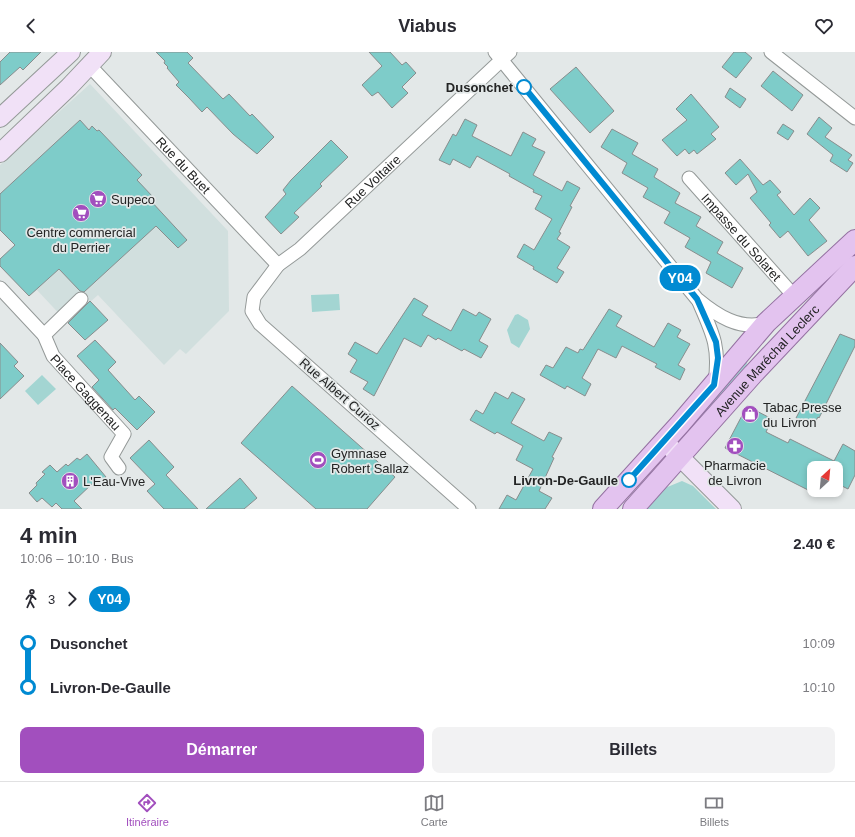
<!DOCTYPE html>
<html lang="fr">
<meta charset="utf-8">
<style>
:root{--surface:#fff;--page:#f2f2f3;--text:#2b2b33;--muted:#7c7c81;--line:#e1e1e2;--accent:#a24fbe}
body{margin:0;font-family:Arial,sans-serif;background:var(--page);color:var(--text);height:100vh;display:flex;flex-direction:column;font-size:15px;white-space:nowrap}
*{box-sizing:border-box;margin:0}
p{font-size:13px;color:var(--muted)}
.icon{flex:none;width:22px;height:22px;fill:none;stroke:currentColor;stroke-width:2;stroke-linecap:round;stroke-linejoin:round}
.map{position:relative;height:457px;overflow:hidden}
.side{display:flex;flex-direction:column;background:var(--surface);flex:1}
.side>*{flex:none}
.badge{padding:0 8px;border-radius:13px;font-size:14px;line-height:26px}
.needle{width:26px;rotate:26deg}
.tools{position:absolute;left:807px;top:409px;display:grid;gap:8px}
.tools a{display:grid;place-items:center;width:36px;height:36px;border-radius:8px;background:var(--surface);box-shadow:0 2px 6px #0003;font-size:20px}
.map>.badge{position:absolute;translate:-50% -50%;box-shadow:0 0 0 2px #fff}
.legs{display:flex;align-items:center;gap:6px;height:44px;padding:0 20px;font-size:13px}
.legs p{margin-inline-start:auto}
.overview{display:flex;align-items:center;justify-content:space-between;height:68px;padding:0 20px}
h1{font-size:22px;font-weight:700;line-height:30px}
.primary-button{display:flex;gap:8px;margin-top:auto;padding:8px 20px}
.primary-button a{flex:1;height:46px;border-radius:8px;background:var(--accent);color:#fff;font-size:16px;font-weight:700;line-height:46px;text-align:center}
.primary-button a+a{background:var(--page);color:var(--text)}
ul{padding:0 20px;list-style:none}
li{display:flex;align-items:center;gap:14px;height:44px;font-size:15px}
li i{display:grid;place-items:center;width:6px;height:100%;margin:0 5px;background:currentColor}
li i::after{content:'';width:10px;height:10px;margin:-5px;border:3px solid;border-radius:50%;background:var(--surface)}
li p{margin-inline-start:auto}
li:first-child i{background:linear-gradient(#0000 50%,currentColor 0)}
li:last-child i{background:linear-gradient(currentColor 50%,#0000 0)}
header{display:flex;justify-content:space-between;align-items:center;height:52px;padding:0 20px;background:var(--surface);font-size:18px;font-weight:700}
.dock{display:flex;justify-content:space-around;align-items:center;height:56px;border-top:1px solid var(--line);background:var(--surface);font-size:11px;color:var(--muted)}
.dock a{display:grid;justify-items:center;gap:2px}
.dock .current{color:var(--accent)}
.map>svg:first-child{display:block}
</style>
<header><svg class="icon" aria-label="back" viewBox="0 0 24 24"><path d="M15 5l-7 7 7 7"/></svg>Viabus<svg class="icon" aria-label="heart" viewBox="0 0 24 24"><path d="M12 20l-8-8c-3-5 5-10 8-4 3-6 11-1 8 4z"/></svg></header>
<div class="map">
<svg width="855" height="457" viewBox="0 0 855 457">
<rect width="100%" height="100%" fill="#e3e8e8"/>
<path fill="#d1dfde" d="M90,32L228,179L229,259L186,302L180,297L164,313L98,243L67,270L37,238L29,244L0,214V207L15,193L0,178V113Z"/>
<path fill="#a3d5d2" d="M339,242L340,258L312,260L311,243Z
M518,262L528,268L530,277L519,296L511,291L507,278L515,263Z
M749,303L745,319L693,378L688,374Z
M42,323L56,337L38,353L25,339Z
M682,429L693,434L716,457H647L665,436Z"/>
<path fill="#7eccc9" stroke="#888d8d" d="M10,0H41L23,18L20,15L0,33V10Z
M156,0H187L193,6L188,11L223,47L229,42L250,64L252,62L274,85L257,102L233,82L207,55L202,60L189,46L176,33L179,30L167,16L168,15L164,11L165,9Z
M369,0H390L402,13L406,10L416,21L402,35L408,41L392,56L378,40L372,44L362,33L382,14Z
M734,0H745L752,6L736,26L722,15Z
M576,15L614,59L590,81L550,37Z
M773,19L803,43L792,59L761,34Z
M730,36L746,47L740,56L725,45Z
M691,42L719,75L711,82L716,87L697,102L694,98L689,102L685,97L677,104L662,88L687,68L676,57Z
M819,65L832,76L825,85L852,103L848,108L853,111L847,120L830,109L833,103L807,82Z
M465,67L477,73L472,84L511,104L523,80L536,87L532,94L545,100L533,123L562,139L567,129L580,136L570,154L572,155L559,180L561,181L557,187L570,195L557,216L564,220L557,231L533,217L534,215L517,205L524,192L534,198L552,167L535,157L542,144L533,140L534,138L509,124L510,122L477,104L470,116L453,107L450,113L439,108L453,82L456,84Z
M80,68L89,78L92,74L97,79L99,78L142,123L137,128L153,145L150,148L187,188L178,196L156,174L84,240L80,239L59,217L29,244L0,214V207L15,193L0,178V142Z
M783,72L794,79L788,88L777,81Z
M612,77L638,91L632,102L658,117L654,125L680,141L675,151L701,165L696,174L723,190L717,201L743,216L732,236L706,221L711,210L685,195L690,186L664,171L670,160L643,145L648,136L622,121L627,111L601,95Z
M331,88L348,105L320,132L322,134L294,161L299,165L281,182L265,165L286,142L283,138L291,128Z
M740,107L763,133L770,128L781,140L777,143L794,163L810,146L820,156L809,168L827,189L808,204L788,179L780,186L769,173L771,171L750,146L757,140L748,122L736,133L725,121Z
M414,246L428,254L422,263L451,279L463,257L476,264L479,260L491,267L479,289L488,294L481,306L464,297L462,299L438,286L436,288L428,283L421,295L404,286L374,344L363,337L368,330L350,320L357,308L348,302L355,290L377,302Z
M90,249L108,268L85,288L68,271Z
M609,257L622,264L616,274L654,295L668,271L681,278L677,285L690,292L678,313L685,317L680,328L655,315L657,312L622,294L616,306L598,297L582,326L591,332L585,344L567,334L565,337L540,323L546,313L553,316L566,295L578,301L580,297L583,298Z
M840,282L855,288V294L819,366L818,365L813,374L796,366Z
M95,288L116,310L108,318L135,348L139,344L155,360L137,378L115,356L113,358L92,335L99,328L77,304Z
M0,291L18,310L14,314L24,324L0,347Z
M292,334L395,425L367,457H316L241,391Z
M495,340L508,347L512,340L525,347L511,371L544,389L549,380L562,386L552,405L554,406L539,439L552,446L545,457H499L507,443L516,448L533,417L516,408L523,394L497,380L495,382L470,368L476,358L483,362Z
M747,354L772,367L766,380L788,391L790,387L834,409L843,392L855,399V423L848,437L836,431V416H814V441L725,396Z
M149,388L174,415L166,423L198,457H164L147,439L155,432L130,406Z
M87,402L106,425L97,433L94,430L74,449L82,457H62L56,451L52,455L42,446L37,450L29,441L37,433L36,431L45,422L42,420L50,413L57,420L66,412L68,414L77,406L80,408Z
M240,426L257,446L244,457H206Z"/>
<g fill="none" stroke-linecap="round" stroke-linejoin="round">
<defs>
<g id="street">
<path d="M495,0L697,247C716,263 740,279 766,271"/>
<path d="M771,0L855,66"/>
<path id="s1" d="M88,12L278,213"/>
<path id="s2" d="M689,126L794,244"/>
<path id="s3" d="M0,236L44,283L53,304L124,382L111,405L119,416"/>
<path d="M699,250C713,282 720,295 715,331"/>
<path d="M44,283L81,247"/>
<path id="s4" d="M469,457L260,272L252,259L254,245L278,213L300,197L510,0"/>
</g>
<path id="secondary" d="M0,66L71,0
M0,101L69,35L102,0
M665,390L732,457"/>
<g id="primary">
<path d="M603,457L680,372L766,271L855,188"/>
<path id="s5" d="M633,457L753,322L855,214"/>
</g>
</defs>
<use href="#street" stroke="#949998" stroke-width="15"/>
<use href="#secondary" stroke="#949998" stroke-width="20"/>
<use href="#primary" stroke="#9471a1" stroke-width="22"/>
<use href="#street" stroke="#fff" stroke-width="13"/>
<use href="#secondary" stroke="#f1e1f7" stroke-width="18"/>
<use href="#primary" stroke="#e3c3ef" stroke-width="20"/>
</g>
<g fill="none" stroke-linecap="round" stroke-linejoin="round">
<defs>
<path id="line-1" d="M524,35L697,247L716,290L718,306L714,333L629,428"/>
</defs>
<use href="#line-1" stroke="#fff" stroke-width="9"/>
<use href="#line-1" stroke="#008ad2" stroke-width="6"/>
</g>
<defs>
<symbol id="supermarket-disc" viewBox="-11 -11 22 22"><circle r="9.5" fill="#a24fbe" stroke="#e3e8e8"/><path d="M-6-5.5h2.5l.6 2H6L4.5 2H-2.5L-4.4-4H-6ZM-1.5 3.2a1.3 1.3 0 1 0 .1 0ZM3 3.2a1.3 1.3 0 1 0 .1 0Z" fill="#fff"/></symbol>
<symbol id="shop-disc" viewBox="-11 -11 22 22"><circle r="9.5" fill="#a24fbe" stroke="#e3e8e8"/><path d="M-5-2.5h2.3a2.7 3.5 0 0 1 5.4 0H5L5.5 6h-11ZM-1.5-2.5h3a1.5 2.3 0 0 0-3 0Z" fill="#fff"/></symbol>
<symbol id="pharmacy-disc" viewBox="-11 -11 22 22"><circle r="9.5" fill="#a24fbe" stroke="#e3e8e8"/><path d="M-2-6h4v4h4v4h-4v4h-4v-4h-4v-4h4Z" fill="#fff"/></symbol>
<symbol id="stadium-disc" viewBox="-11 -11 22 22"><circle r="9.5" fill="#a24fbe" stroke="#e3e8e8"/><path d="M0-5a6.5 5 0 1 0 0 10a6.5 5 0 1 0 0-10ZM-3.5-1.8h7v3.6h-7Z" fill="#fff"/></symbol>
<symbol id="building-disc" viewBox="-11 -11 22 22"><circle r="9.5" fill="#a24fbe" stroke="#e3e8e8"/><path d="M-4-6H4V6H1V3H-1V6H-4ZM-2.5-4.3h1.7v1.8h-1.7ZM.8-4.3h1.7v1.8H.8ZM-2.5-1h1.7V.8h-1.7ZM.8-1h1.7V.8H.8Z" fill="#fff"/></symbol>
</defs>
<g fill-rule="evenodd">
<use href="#supermarket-disc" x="88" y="137" width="20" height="20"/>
<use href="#supermarket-disc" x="71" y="151" width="20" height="20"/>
<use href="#shop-disc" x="740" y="352" width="20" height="20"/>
<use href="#pharmacy-disc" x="725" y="384" width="20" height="20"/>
<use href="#stadium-disc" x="308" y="398" width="20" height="20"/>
<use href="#building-disc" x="60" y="419" width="20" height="20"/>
</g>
<g fill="#fff" stroke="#008ad2" stroke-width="2">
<circle cx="524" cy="35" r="7"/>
<circle cx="629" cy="428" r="7"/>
</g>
<g text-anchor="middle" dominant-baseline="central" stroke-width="3.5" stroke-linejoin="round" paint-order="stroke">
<g font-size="13" font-weight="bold" fill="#232424" stroke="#e3e8e8" text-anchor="end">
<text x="513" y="35">Dusonchet</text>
<text x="618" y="428">Livron-De-Gaulle</text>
</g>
<g font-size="13" fill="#232424" stroke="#e3e8e8">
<text stroke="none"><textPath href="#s1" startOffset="139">Rue du Buet</textPath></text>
<text stroke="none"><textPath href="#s4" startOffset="475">Rue Voltaire</textPath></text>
<text stroke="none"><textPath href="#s2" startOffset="79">Impasse du Solaret</textPath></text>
<text stroke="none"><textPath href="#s5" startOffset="200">Avenue Maréchal Leclerc</textPath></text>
<text stroke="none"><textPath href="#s3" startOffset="136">Place Gaggenau</textPath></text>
<text transform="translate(340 342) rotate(41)">Rue Albert Curioz</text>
</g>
<g font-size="13" fill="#232424" stroke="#e3e8e8" text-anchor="start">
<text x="111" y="147">Supeco</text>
<text x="81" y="180" text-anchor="middle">Centre commercial<tspan x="81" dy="15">du Perrier</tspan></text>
<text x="763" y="355">Tabac Presse<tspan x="763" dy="15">du Livron</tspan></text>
<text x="331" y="401">Gymnase<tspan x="331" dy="15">Robert Sallaz</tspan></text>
<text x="735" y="413" text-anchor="middle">Pharmacie<tspan x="735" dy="15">de Livron</tspan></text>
<text x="83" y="429">L'Eau-Vive</text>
</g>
</g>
</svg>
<div class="tools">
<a><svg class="needle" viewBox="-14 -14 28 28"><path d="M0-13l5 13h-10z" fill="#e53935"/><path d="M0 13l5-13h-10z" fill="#7c7c81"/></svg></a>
</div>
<b class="badge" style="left:680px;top:226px;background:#008ad2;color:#fff">Y04</b>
</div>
<section class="side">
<div class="overview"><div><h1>4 min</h1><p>10:06 – 10:10 · Bus</p></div><b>2.40 €</b></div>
<div class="legs"><svg class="icon" aria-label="walk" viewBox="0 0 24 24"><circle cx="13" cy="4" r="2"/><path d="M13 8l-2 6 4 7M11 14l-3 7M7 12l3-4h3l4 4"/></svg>3<svg class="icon" aria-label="forward" viewBox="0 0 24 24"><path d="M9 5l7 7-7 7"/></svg><b class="badge" style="background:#008ad2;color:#fff">Y04</b></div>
<ul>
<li><i style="color:#008ad2"></i><b>Dusonchet</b><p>10:09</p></li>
<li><i style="color:#008ad2"></i><b>Livron-De-Gaulle</b><p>10:10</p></li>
</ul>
<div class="primary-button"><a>Démarrer</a><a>Billets</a></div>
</section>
<nav class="dock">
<a class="current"><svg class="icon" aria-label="directions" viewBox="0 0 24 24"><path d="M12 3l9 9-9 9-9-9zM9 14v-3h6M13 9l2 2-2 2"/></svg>Itinéraire</a>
<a><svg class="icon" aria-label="map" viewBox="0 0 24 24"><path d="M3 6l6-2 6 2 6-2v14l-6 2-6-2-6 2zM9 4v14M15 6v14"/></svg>Carte</a>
<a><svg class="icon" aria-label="tickets" viewBox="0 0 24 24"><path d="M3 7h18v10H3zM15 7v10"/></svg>Billets</a>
</nav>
